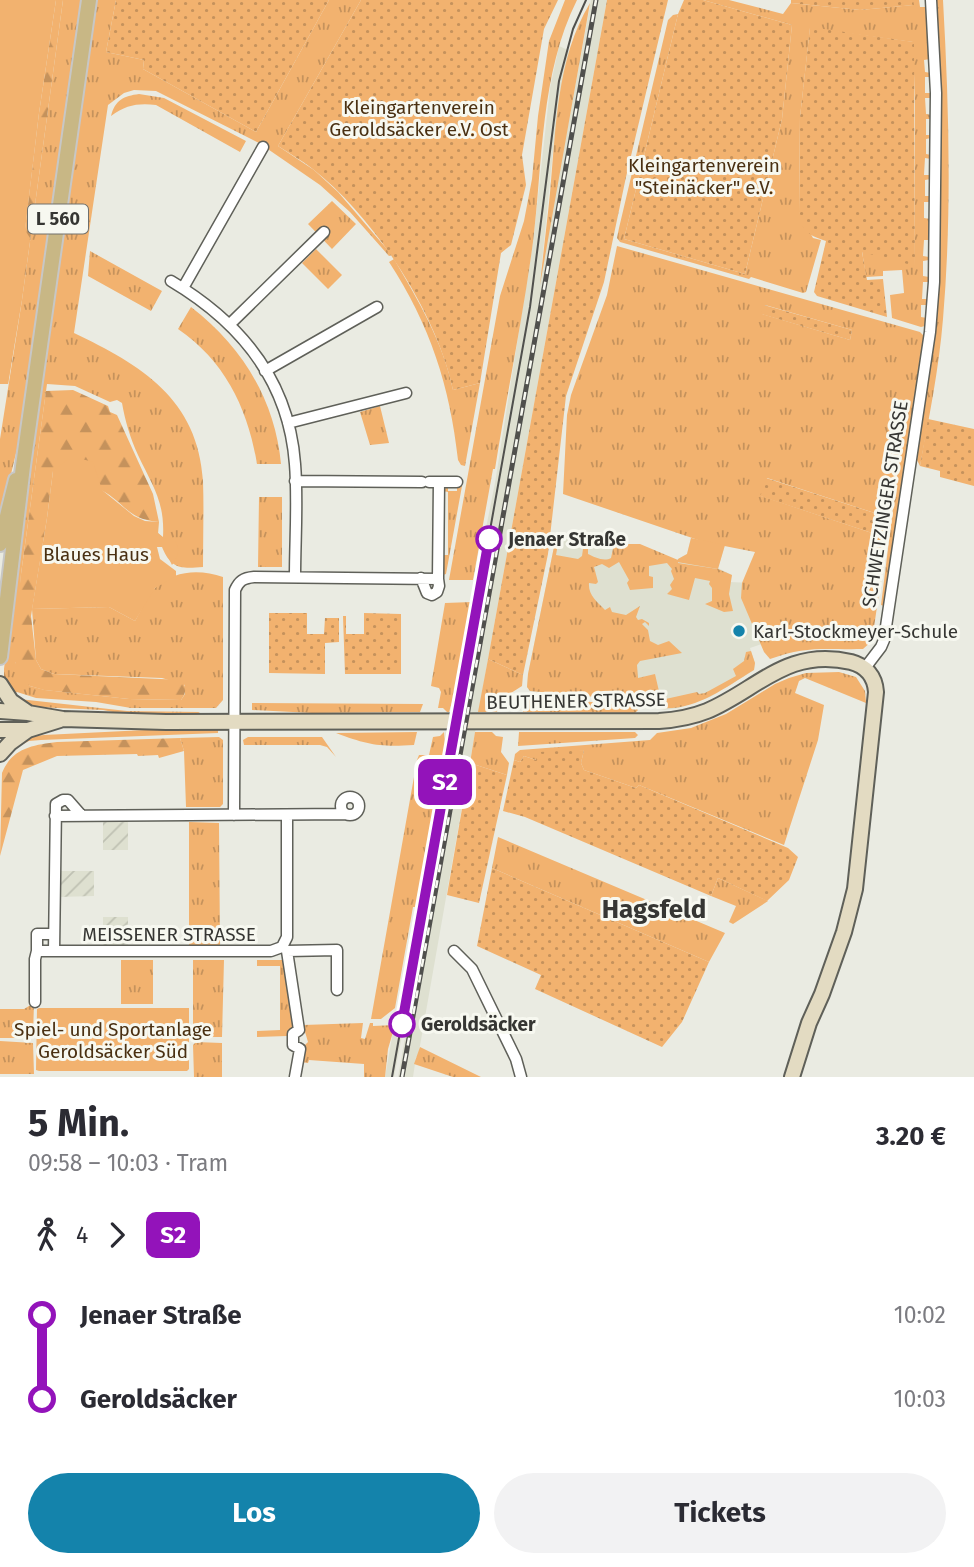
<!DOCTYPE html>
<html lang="de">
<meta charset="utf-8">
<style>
:root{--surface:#fff;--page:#f2f2f3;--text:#2b2b33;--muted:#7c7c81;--accent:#1483ab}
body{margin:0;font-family:"Fira Sans",sans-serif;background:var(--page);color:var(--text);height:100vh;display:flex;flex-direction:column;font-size:26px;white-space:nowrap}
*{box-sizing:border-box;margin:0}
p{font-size:23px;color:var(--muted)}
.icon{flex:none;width:38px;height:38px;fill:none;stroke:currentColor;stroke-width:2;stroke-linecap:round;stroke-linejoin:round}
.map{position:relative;height:1077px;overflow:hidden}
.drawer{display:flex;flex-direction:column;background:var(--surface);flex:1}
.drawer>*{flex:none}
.badge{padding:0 14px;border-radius:10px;font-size:24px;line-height:46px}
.map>.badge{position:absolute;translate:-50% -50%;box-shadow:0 0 0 4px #fff}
.legs{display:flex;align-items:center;gap:10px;height:77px;padding:0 28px;font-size:23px}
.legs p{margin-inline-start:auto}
.overview{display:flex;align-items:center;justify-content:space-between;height:119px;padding:0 28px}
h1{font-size:38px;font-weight:700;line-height:52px}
.primary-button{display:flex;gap:14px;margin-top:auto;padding:14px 28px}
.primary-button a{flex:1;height:80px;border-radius:42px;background:var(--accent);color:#fff;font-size:28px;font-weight:700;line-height:80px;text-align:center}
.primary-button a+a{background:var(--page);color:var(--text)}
ul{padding:0 28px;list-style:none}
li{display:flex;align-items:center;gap:24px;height:84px;font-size:26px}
li i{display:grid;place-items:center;width:10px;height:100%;margin:0 9px;background:currentColor}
li i::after{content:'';width:18px;height:18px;margin:-9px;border:5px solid;border-radius:50%;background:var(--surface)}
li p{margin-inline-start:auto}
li:first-child i{background:linear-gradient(#0000 50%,currentColor 0)}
li:last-child i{background:linear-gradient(currentColor 50%,#0000 0)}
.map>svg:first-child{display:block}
</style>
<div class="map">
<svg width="974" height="1077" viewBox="0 0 974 1077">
<defs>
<pattern id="industrial-furrows" width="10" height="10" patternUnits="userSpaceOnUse" patternTransform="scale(1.75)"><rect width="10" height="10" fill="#dee0d0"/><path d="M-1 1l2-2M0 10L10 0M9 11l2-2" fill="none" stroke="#bfc1b3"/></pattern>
<pattern id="grass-tufts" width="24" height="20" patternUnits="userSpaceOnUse" patternTransform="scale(1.75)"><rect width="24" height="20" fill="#f2b26f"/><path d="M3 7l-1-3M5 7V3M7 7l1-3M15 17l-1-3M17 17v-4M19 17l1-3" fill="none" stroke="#c5925c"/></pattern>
<pattern id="forest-firs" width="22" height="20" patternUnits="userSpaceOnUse" patternTransform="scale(1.75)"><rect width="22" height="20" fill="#f2b26f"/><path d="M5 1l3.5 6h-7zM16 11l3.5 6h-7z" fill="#c5925c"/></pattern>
<pattern id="garden-dots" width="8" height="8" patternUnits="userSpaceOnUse" patternTransform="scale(1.75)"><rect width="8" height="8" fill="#f2b26f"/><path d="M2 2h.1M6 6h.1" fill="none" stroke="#c5925c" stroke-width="1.8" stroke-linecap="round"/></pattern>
</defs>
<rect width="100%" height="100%" fill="#eaebe2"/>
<path fill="#dee0d0" d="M591,0H607L488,659L418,1057H416L413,1077H398L408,1021L405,1020L394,1077H385L450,708L495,483L533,242L550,88L559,46L570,51L554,141L541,272Z
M556,537L632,550L658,563L677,562L678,559L687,554L691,538L725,545L718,568L732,575L730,582L752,583L777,639L750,648L755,663L754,670L710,697L678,708L665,710L641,704V701L530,691L527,687L528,674Z"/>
<path fill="url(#industrial-furrows)" d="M103,822H128V850H103Z
M58,871H94V896L58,897Z
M103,917H128V945H103Z"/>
<path fill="url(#grass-tufts)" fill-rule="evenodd" d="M63,0H83L23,424L0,520V439L22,300Z
M94,0H116L106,52L144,60L143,69L256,132L329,0H361L278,146L314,170L338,192L392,255L389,256L350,212L320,185L259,143L156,91L134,90L124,93L108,105L74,333C141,365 198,399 203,481C204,510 203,538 203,567C181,569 171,569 162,547L157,546L159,522L158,533L163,537C165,501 152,485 138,455C130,438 125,420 122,403L117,400L110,402L75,386L47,384L21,574L15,662L30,686L45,690L129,699L181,700L185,694V685L162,678L54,674L41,669L36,660L32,609L109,607L135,621C141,611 147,596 155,588C174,570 200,569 223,577V700L216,708H131L96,702L36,698L17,692L11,696L4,682V669L39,391Z
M565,0H577C540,74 543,161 533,242C523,318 507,393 495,469H493L473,580H449L500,296L524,221L532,179L538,116L549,41Z
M703,0H729L783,14L791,3L860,10L913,5V0H919L920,7H927L930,59L924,60L925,72L931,73V77H925V93H931L932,98H925L926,114L932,115V119H926V135H931V138L926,139V154L931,155V159L925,158L924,175H931V179L925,180V196H931V202H924V218L930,219L929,240H924L923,256L929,257V260L923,261V276L929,277V282H923L922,299H928V305H921V317L927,318L925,326L921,327L892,318L890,295L904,293L902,270L883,271V276L866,277L862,251L915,265V104L913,42L810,28L800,117L799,212L813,238L821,240L806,292L803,293L751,277L749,279L620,242L617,238L619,228L668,20L673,15L678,14L624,239L745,274L782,119L792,25Z
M935,0H943C949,106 952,213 943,319C939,368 929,418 920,466L917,460L918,449L937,319L938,277L941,93Z
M590,3L540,285C543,254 547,224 550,193C556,131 556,59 590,3Z
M139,94L164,98L246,141L240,152L156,105C138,103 126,105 111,116C115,100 124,96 139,94Z
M332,201L356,224L332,249L308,224Z
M617,246L920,332L925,337L884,606L881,605L903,428L890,518L767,478L761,496L887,538L872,641L863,649C825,650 808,645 770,659L764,652L741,598L742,583L755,552L704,542L563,494L567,415L571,395L607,295ZM765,305L852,330L850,340L762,314Z
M316,249L342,275L328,289L302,263Z
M90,251L162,291L151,311L88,276Z
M394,259C418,300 443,342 453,390L480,383L465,466L461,465L458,460C450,386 430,325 389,262Z
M191,307C242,346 275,400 281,464H257C248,409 225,361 178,329Z
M380,406L389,443L370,445L360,412Z
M448,486V491H457V486H462L446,574L443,575L442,555H448V492L443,491Z
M259,497H282V567H258Z
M556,537L559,538L556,555L578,559L582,556L583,549H588V554C594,557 604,562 611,558L614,544H640L678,560V563L718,569L732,575L729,594L733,611L724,612L705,604L712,601V588L709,584L710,581L695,578L689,600L667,594L672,589L670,585L674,579L671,571L672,569L667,563L649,566V576L653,577V588L630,590L627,583L629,580L619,562L609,568L602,564L594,567L598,582L596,584L589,583C588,595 597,602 605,610L610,607L612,612L626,615L640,606L636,617L638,620L642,619L649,623V626L645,622L642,624L648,630L650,641L658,645L669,641L682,653L640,661L637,665L638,678L655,674L661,700L697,692L699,694L705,693L736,676L733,669L744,661L746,652L751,651L755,663L754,670C718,692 685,719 641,704V701L530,691L527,687L528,674Z
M472,602L453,699L449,712H447L443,708H438L441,692L439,688L431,686L445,603Z
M488,659L523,675L522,686L511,693L507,709H500L496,712H478Z
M839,672L856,677L865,691L866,703L805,678L799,681L795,693L824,705L818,740L784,845L639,785L636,788L584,770L581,763L584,750L536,760L524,756L520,762L514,760L515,754L520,750L650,740L657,733L691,728L726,714L775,684L789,678L806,673Z
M529,696L633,706L638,710L635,713L523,712L524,699Z
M19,699L127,711L200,712L195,715H128L103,710L35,707L26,705Z
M252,703L423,704L420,712L312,713L252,710Z
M145,730H218V733L41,740L29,741L13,749L27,737L44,735Z
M417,732L414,745C379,747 368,745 336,733Z
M444,732L445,744L417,907H413L395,1008L381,1019H371L417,760L419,755H429L433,737L440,736Z
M475,732H492L496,736L503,737L501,752L509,763L507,775L470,763Z
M519,732H635L638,735L635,738L518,746Z
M219,737L223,740V804L220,807H186L184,751L180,738Z
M248,737H322L336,757L327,747L320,745H244L243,740Z
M189,822L219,823L220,945H189Z
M498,837L725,933L709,962L492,868Z
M718,878L768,901L733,924L729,922L736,906L711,896Z
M121,960H153V1004H121Z
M193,960H224L222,1037H196L193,1034Z
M257,960H285L296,1026L287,1036L257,1037V1031L280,1030V966H257Z
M34,1003L33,1035L30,1038H0V1009H24Z
M363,1023L361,1038L365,1039L370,1023H373V1026L395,1025L388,1049L385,1077H364V1064L309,1060L308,1063L301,1062L304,1046L308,1042L303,1025Z
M0,1041L33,1043L34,1074H0Z
M196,1042L222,1043V1077H194L193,1045Z
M420,1047L481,1077H453L414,1064Z"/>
<path fill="url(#forest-firs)" d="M56,0H63L22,300L8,384H0V223L25,229L39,113Z
M73,390L108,406L110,412L117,415L153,494L159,522C126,519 126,503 101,490C86,482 68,477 53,471L47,518L31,616L36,660L41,669L54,674L182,680C187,688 186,693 181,700L129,699L44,690L30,686L21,678L15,662V629L21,574L46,391Z
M180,738L184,751L159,758L158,755L138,756L137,754L57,756L23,770L0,856L2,773C12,748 33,745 57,742Z"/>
<path fill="#f2b26f" d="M0,0H56L39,113L25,230L30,238L8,384H0Z
M68,459H82L93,462L102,490L134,516L145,521L159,522L158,533L163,538L173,539C181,546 179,557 172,565L163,547H157L160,559L176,571V576L155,588L135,621L109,607L32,609L47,518L53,471Z
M691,538L725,545L718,569L677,562L678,559L687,554Z
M39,1008H189V1069L187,1071H39L36,1070L37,1009Z"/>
<path fill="url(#garden-dots)" d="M116,0H329L256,132L143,69L144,60L106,52Z
M361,0H558L544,29L522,155L526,185L511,245L501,253L480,383L453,390C437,314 375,218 314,170C303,161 290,154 278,146Z
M607,0H668L626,177L604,282L566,396L548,554L523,675L488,659Z
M684,0H703L792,25L782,119L745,274L624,239L678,14Z
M791,0H913L914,5L860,10L791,3Z
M810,27L914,42L915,266L862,252L867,280L883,279L887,317L817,296L814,292L826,241C810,236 801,231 799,212L800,117Z
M764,305L852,330L850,340L761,314Z
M928,419L974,429V486L940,477V471L920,466Z
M766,478L890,518L887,538L760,496Z
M269,613H307V634H324L325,618H339V642L325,643V674L269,673Z
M364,613L401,614V674H345L343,616H346V634H364Z
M584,750L581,763L584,770L636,788L639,785L788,848L798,857L789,880L767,901L718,878L711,896L525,817L503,811L514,760L520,762L524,756L536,760L538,752Z
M470,763L507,775L479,903L447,895Z
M492,868L709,962L682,1022L662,1047L535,989L541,975L477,946Z"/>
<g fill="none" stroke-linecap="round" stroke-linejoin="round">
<defs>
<path id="minor" d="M171,281C240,322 289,381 295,464C298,501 295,540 295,577
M183,288L263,147
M230,324L324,232
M265,371L377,307
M288,423L406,393
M295,481L422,482
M429,482H457
M421,578L427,593L432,595L437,592L439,586L438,579L439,482
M865,668L881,647L884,640L930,332L934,282L936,93L931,0
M341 806a9 9 0 1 1 18 0a9 9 0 1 1-18 0Z
M234,815L235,590C239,581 243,578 254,577L438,579
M55,816L345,814
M282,947L287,937V815
M37,951H271L282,947
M54,951L56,804L63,800H68L82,816
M287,951L299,1030L293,1034V1045L300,1049L295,1077
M287,951L337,950V990
M454,951L472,969L516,1059L521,1077
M35,1002V959L37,951V934H54"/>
<path id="secondary" d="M0,684L11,701L27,712
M0,711L28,713L63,719L166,722L659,721C675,720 692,717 707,711C757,690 787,647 851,662C866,666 875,676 876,692L855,889L844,932L822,994L809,1023L792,1077
M0,730H28L60,720
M0,754L10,743L28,730"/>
<path id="primary" d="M0,544L16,480
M0,657L23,466L89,0"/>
</defs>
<use href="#minor" stroke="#5f6059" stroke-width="13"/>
<use href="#secondary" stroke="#5f6059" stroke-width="18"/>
<use href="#primary" stroke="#c7c7c6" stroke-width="18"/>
<use href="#minor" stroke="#fff" stroke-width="10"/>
<use href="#secondary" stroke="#e3dbc2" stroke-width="14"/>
<use href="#primary" stroke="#c8b785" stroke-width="14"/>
<path stroke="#50504d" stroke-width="2" d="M392,1077L530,307L559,81L573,29L586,0"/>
<defs>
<path id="rail" d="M402,1077L596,0"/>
</defs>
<use href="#rail" stroke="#50504d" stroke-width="5"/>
<use href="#rail" stroke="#f7f8f0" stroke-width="2.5" stroke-dasharray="8" stroke-linecap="butt"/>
</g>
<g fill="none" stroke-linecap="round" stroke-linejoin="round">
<defs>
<path id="line-1" d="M402,1024L489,539"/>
</defs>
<use href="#line-1" stroke="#fff" stroke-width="16"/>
<use href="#line-1" stroke="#9313ba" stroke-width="10"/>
</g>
<g fill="#fff" stroke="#9313ba" stroke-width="3.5">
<circle cx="489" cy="539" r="12"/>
<circle cx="402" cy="1024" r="12"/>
</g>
<circle fill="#1483ab" stroke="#f7f8f0" stroke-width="2.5" cx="739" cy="631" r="7"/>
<g text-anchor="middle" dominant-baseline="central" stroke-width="6" stroke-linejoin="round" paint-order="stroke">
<rect fill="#f7f8f0" stroke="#70706c" stroke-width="2" x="28" y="204.5" width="60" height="29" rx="5"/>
<g font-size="18" font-weight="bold" fill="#363633">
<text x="58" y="219">L 560</text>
</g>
<g font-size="19" fill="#4a3012" stroke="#f7f8f0">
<text x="419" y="107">Kleingartenverein<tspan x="419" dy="22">Geroldsäcker e.V. Ost</tspan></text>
<text x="704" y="165">Kleingartenverein<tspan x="704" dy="22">"Steinäcker" e.V.</tspan></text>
<text x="96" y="554">Blaues Haus</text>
<text x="113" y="1029">Spiel- und Sportanlage<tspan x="113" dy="22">Geroldsäcker Süd</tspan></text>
</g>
<g font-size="19" fill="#363633" stroke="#f7f8f0">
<text transform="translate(885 504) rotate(-81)">SCHWETZINGER STRASSE</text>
<text transform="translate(576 701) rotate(-1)">BEUTHENER STRASSE</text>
<text x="169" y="934">MEISSENER STRASSE</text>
</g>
<g font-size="19" font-weight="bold" fill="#363633" stroke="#f7f8f0" text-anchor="start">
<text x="508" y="539">Jenaer Straße</text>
<text x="421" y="1024">Geroldsäcker</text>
</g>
<g font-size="19" fill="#363633" stroke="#f7f8f0" text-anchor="start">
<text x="753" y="631">Karl-Stockmeyer-Schule</text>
</g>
<g font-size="26" font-weight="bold" fill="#363633" stroke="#f7f8f0">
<text x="654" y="909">Hagsfeld</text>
</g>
</g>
</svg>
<b class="badge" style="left:445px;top:782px;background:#9313ba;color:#fff">S2</b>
</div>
<section class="drawer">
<div class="overview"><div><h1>5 Min.</h1><p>09:58 – 10:03 · Tram</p></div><b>3.20 €</b></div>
<div class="legs"><svg class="icon" aria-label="walk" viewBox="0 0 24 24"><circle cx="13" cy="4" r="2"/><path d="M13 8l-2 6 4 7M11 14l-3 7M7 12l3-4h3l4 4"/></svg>4<svg class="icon" aria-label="forward" viewBox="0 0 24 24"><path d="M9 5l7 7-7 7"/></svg><b class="badge" style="background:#9313ba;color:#fff">S2</b></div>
<ul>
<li><i style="color:#9313ba"></i><b>Jenaer Straße</b><p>10:02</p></li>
<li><i style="color:#9313ba"></i><b>Geroldsäcker</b><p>10:03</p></li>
</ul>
<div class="primary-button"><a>Los</a><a>Tickets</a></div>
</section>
